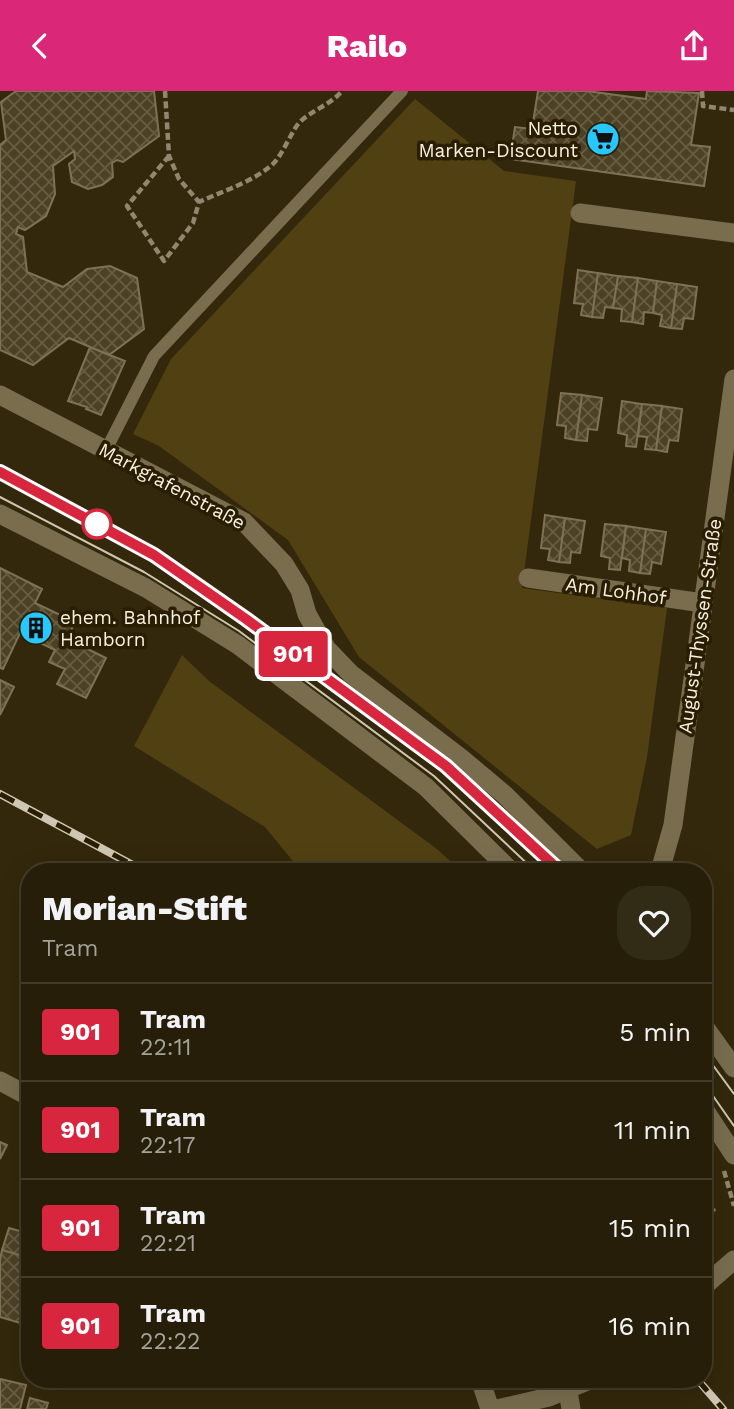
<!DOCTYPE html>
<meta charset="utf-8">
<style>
:root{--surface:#261e08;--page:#322b16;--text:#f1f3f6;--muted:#a4a29c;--line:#423c29;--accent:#db2777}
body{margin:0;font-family:"Work Sans",sans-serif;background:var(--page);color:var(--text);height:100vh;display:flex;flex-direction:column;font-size:26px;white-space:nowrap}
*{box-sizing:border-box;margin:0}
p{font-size:23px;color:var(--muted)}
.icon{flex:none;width:38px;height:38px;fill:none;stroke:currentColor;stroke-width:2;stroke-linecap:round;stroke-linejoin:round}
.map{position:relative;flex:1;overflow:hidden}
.side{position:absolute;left:21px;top:772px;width:691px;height:525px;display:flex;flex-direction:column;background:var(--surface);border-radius:28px;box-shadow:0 7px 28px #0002,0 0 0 2px var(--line)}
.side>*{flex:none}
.badge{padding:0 14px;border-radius:5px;font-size:24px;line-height:46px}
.map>.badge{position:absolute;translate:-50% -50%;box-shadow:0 0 0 4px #fff}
.round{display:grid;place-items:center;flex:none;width:74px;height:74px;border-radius:28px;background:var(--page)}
.head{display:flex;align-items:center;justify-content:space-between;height:119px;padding:0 21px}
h1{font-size:33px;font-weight:800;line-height:52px}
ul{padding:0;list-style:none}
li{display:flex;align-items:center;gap:21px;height:98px;padding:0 21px;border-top:2px solid var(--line)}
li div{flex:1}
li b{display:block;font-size:26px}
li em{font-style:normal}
li .badge{min-width:77px;font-weight:700;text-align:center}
header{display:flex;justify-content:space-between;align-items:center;height:91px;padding:0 21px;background:var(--accent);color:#fff;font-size:32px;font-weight:800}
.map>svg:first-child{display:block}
</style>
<header><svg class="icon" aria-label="back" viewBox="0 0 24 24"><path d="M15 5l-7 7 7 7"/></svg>Railo<svg class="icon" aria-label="share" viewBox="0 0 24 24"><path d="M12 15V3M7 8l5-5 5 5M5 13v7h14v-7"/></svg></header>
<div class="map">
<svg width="734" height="1318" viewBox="0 0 734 1318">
<defs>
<pattern id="building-cross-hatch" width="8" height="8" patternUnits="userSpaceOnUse" patternTransform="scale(1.75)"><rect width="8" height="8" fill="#4d4125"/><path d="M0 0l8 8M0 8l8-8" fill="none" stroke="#675d44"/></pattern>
</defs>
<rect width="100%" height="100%" fill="#33280b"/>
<path fill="#514011" d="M415,8L504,80L576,90L522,497L667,517L647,666L631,744L597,758L359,566L288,449L159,355L133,343L171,268Z
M182,564L209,590L437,758L461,780H301L265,736L134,655Z"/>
<path fill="url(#building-cross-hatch)" stroke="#7f7254" stroke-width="2" d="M16,0H154L159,45L123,71L117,69L112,72L113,86L102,94L88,98L72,91L69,73L75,68L74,60L53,75L55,103L46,125L25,139L18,136L16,143L23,146L27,181L63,196L87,178L110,175L137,187L144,238L109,264L69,247L33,274L0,259V54L6,49L1,11Z
M538,0H587L646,8L647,0L699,2L691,54L710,56L704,95L510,68L515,36L532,38Z
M578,179L598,182L592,226L581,224L583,213L574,212Z
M598,182L618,185L613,217L605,216L603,227L592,226Z
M618,185L638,187L632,231L621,230L622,218L613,217Z
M638,187L657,190L653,222L644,221L643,233L632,231Z
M657,190L677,193L671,237L660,235L662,224L653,222Z
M677,193L697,196L693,228L684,227L682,238L671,237Z
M90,256L125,270L101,324L86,318L87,316L68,310Z
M561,302L582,304L576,349L565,347L566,335L557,334Z
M582,304L602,307L597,339L588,338L587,350L576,349Z
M622,310L642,313L636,356L626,355L627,344L618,342Z
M642,313L662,315L656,359L645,358L647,346L638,345Z
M662,315L682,318L678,350L669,349L667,361L656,359Z
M545,424L565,427L559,471L548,469L550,458L541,457Z
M565,427L585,430L580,462L571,461L570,472L559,471Z
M605,433L626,435L620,479L609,478L610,467L601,465Z
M626,435L646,438L640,482L629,480L630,469L622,467Z
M646,438L666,441L661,473L652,471L650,483L640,482Z
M0,477L42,498L35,512L75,531L67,548L106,567L86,607L57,593L65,578L49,571L55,559L20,542L3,578L0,577Z
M0,477L42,498L35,512L75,531L67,548L106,567L86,607L57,593L65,578L49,571L55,559L20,542L3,578L0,577Z
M0,589L14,596L0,624Z
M0,589L14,596L0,624Z
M0,1051L7,1054L0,1068Z
M704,1106L715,1119L704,1128Z
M9,1137L30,1143V1167L2,1159Z
M2,1159L30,1167V1235L0,1226V1169Z
M0,1288L26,1294L20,1318H0Z
M30,1307L48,1312L46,1318H27Z"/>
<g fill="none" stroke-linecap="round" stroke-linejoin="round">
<path stroke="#908771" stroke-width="4.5" stroke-dasharray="7 3.5" stroke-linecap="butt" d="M165,0L169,65L179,88L199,111
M702,0L703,15L734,19
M169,65L127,115L164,170L193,132L199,111C223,100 252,91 272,74C284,63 292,37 302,29C315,18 331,13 342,0
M724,1080L734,1115"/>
<path stroke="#796d4e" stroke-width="12" d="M106,359L154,265L402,0"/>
<path stroke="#796d4e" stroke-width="19" d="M580,122L734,142
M528,487L703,512
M0,990L30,1006
M704,1195L734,1169
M480,1288L490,1318
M562,1289L568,1300L571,1318
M497,1318L549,1306L592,1288"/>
<path stroke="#796d4e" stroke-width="19" d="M0,304L244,431L284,473L300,499L307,523L326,557L351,583L461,667L505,704L581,780
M0,423L146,497L238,554L426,696L511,780
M660,780L673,734L734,288
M704,935L734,977
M704,1018L734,1064"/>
<path stroke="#cec7b4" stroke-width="2" d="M0,381L154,464L246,528L446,675L560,780
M0,406L144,481L239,540L434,685L535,780
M704,962L734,1003
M704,992L734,1035"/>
<defs>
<path id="rail" d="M0,703L144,780
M697,1288L723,1318"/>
</defs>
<use href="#rail" stroke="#cec7b4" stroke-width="8"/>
<use href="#rail" stroke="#291e02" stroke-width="5" stroke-dasharray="16" stroke-linecap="butt"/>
</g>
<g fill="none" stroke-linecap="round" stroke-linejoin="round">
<defs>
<path id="line" d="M0,381L154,464L246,528L446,675L560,780"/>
</defs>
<use href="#line" stroke="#fff" stroke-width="16"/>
<use href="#line" stroke="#d7263d" stroke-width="10"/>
</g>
<defs>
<symbol id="supermarket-disc" viewBox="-11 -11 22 22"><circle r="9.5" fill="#27c8ff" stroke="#291e02"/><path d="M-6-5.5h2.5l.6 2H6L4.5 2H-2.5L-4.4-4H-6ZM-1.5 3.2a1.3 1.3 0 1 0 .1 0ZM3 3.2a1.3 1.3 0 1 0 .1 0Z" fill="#111"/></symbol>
<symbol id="building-disc" viewBox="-11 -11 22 22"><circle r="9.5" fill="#27c8ff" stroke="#291e02"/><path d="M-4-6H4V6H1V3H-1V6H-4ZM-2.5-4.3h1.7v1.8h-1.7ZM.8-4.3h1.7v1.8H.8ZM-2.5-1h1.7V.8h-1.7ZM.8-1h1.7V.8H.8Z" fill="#111"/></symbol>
</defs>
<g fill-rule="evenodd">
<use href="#supermarket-disc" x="584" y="29" width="38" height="38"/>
<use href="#building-disc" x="17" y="518" width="38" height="38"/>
</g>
<circle fill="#fff" stroke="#d7263d" stroke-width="3.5" cx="97" cy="433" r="14"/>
<g text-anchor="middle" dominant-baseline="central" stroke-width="7" stroke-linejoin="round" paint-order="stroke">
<g font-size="19" fill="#f7f0e0" stroke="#291e02" text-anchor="end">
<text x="578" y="37">Netto<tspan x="578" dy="22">Marken-Discount</tspan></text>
<text x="60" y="526" text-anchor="start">ehem. Bahnhof<tspan x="60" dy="22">Hamborn</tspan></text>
</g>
<g font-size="19" fill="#f7f0e0" stroke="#291e02">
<text transform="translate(172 395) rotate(28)">Markgrafenstraße</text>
<text transform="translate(616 500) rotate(8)">Am Lohhof</text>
<text transform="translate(700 535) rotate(-82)">August-Thyssen-Straße</text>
</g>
</g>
</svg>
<b class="badge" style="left:293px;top:563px;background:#d7263d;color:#fff">901</b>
<section class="side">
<div class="head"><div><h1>Morian-Stift</h1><p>Tram</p></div><a class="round"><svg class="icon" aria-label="heart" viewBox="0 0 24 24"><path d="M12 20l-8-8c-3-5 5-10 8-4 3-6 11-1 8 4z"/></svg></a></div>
<ul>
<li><span class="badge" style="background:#d7263d;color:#fff">901</span><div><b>Tram</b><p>22:11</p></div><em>5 min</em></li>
<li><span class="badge" style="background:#d7263d;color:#fff">901</span><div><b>Tram</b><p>22:17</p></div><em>11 min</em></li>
<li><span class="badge" style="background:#d7263d;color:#fff">901</span><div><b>Tram</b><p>22:21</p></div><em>15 min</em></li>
<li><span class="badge" style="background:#d7263d;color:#fff">901</span><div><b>Tram</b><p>22:22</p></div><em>16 min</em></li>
</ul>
</section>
</div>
